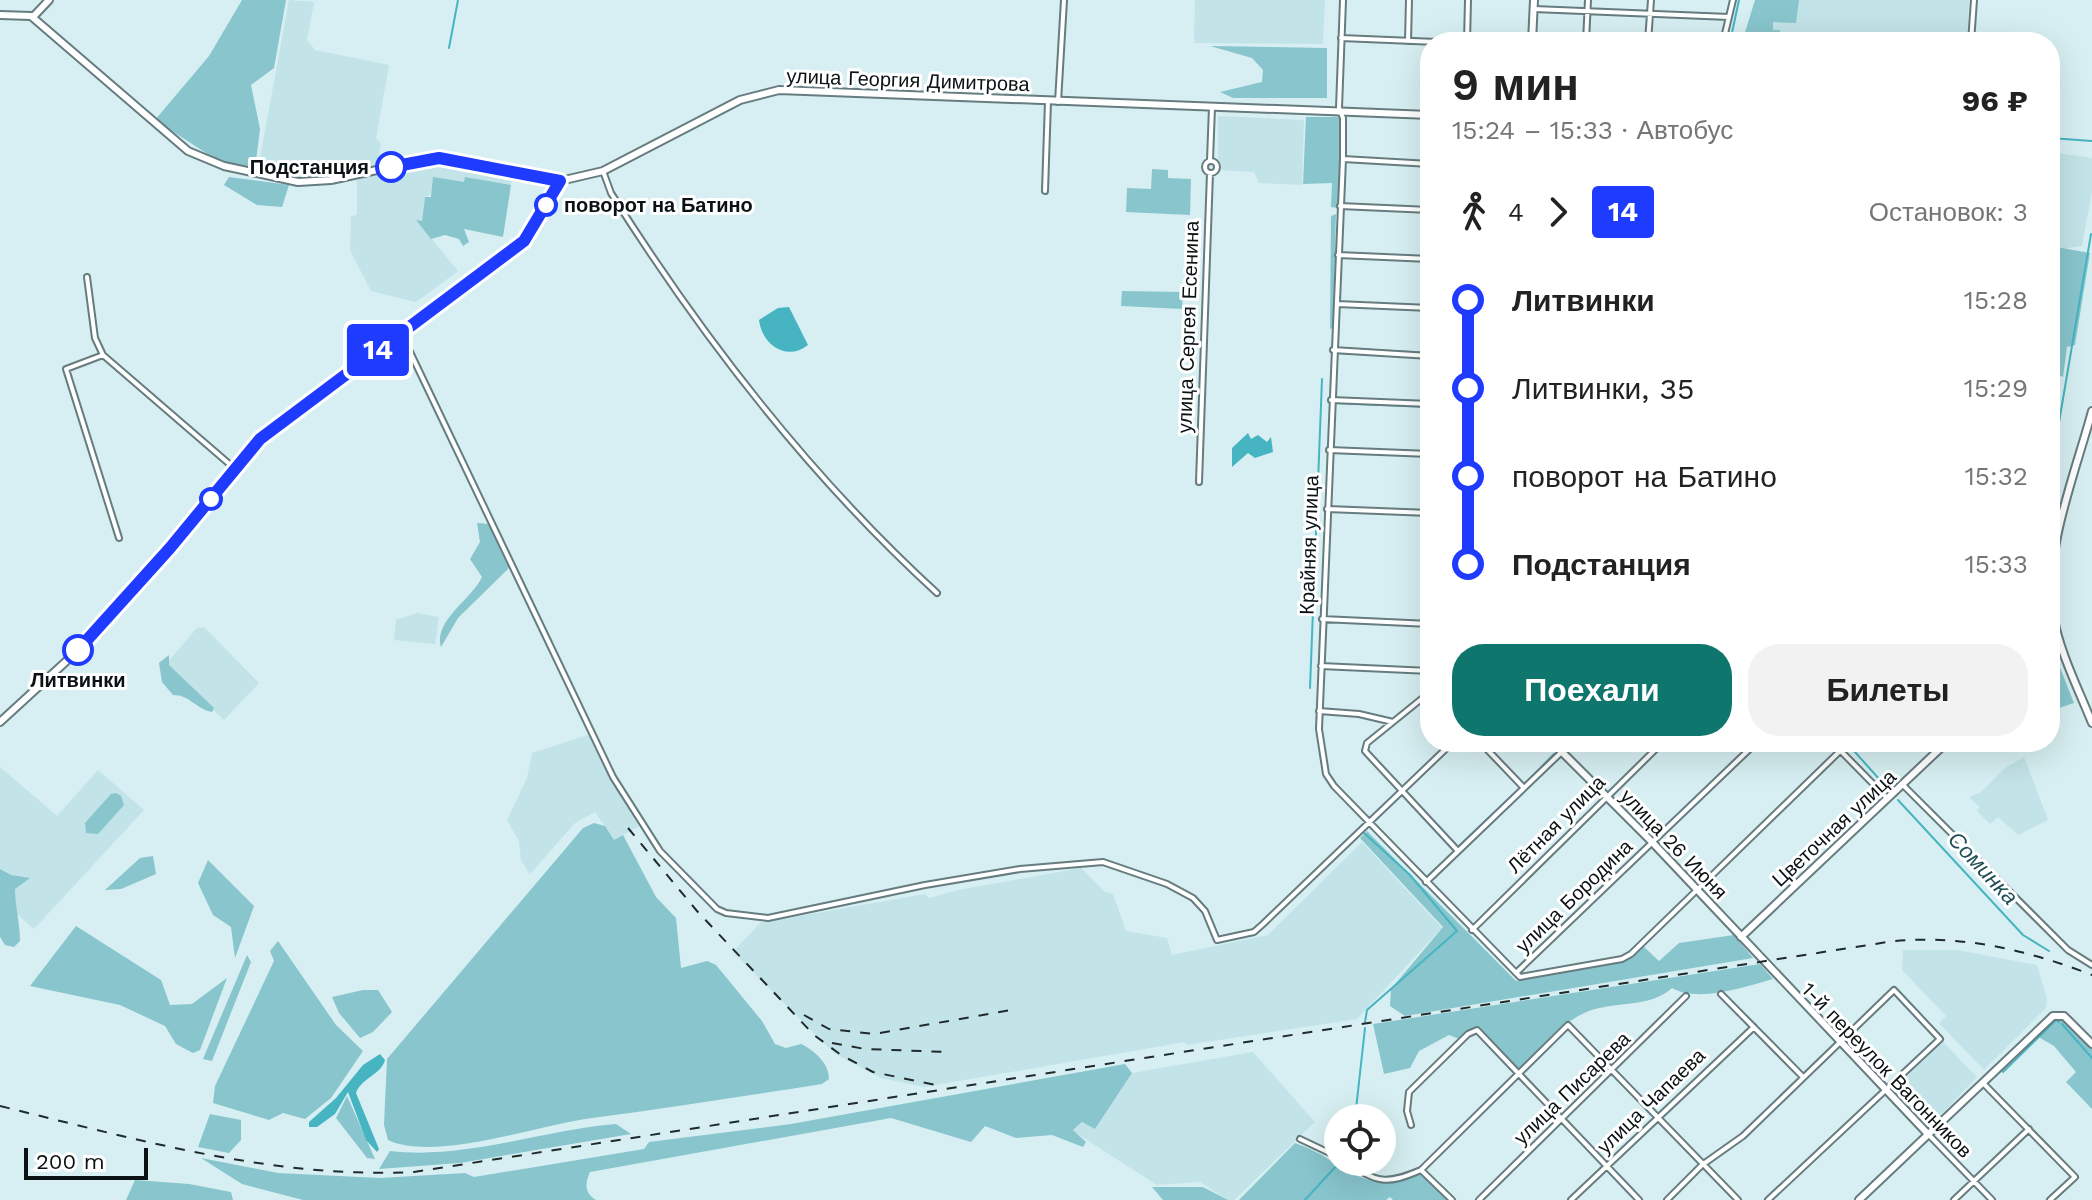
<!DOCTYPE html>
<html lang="ru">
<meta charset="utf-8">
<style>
:root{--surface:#fff;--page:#f2f2f2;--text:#222;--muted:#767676;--accent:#0f766e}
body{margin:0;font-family:"Work Sans",sans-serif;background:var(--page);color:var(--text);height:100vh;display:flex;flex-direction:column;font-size:30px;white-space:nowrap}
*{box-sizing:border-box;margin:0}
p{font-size:26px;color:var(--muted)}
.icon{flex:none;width:44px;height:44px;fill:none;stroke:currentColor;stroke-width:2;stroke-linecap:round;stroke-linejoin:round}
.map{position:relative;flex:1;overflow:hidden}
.details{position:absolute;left:1420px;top:32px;width:640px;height:720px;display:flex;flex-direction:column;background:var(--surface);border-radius:32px;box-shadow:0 8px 32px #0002}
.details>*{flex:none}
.badge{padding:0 16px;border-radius:6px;font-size:28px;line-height:52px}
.tools{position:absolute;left:1324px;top:1104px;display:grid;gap:16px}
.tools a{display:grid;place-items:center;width:72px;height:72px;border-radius:50%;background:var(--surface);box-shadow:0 8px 32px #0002;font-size:40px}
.scale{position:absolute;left:24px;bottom:20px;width:124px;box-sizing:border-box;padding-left:8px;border:4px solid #0a1213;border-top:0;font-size:22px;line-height:28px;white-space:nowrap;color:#0a1213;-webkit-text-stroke:6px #fff;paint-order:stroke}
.map>.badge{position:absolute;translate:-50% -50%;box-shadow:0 0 0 4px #fff}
.legs{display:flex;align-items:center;gap:12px;height:88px;padding:0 32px;font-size:26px}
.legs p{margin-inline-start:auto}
.headline{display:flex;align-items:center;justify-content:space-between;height:136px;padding:0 32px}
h1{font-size:44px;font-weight:600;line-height:60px}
.cta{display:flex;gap:16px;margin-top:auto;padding:16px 32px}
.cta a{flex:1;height:92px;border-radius:32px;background:var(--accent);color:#fff;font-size:32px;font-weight:600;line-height:92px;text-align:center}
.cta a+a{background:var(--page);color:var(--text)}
ul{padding:0 32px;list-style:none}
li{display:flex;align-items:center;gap:28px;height:88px;font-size:30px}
li i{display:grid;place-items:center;width:12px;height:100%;margin:0 10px;background:currentColor}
li i::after{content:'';width:20px;height:20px;margin:-10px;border:6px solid;border-radius:50%;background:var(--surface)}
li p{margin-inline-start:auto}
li:first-child i{background:linear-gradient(#0000 50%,currentColor 0)}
li:last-child i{background:linear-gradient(currentColor 50%,#0000 0)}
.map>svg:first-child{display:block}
</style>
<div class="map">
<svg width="2092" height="1200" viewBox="0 0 2092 1200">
<rect width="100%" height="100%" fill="#d7eff2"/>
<path fill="#c2e3e7" d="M289,0L314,2L307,40L315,50L389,65L376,138L381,144L377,163L373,167L315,178L258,169Z
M1195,0H1325L1323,44L1194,43Z
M1778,0H1969L1967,42H1779L1780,31L1773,30V22Z
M1218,116L1304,120L1302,185L1259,183L1254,172L1218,170Z
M2050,152L2092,158V191L2082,246L2067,248L2065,253L2050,250Z
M434,161L513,176L511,185L466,177L464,182L425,197L422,221H417L458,271L416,302L371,291L350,250L351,216L357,215V179Z
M417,613L439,617L435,644L394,640L396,620Z
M204,627L259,683L224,720L165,665L197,628Z
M588,735L639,826L614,840L595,812L575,823L530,874L521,860L519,841L507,820L527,778L532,753Z
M2024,757L2048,820L2018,835L1998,817L1990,824L1977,811L1980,807L1969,797L1981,792L2006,767Z
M0,767L57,816L98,770L144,810L34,929L0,899Z
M1362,842L1442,928L1357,1019L1187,1045L1185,1042L924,1087L881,1078L834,1053L733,952L760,923L925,894L929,898L958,890L1081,868L1105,892L1113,894L1126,931L1167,938L1172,955L1268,935Z
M1903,950H1957L2037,965L2047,999L2046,1008L1984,1070L1939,1023L1946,1016L1902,970Z
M1943,1042L1977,1077L1930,1126L1893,1089Z
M1253,1052L1315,1122L1234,1200H1228L1200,1182L1157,1185L1073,1131L1082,1122L1095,1129L1132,1073Z"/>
<path fill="#88c5cd" d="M242,0H286L274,68L251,85L260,129L255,169L220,162L155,120L209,56Z
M1755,0H1799L1796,23L1773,22V30H1780L1779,42H1742Z
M1210,46L1327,48V98H1233L1220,92L1262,82L1263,70L1252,58Z
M1306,117H1339L1342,122L1338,208L1331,207L1332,183L1303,184Z
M1152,169L1168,170V178L1191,179L1190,215L1126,212L1127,188L1151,189Z
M229,177L289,185L282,207L257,205L224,185Z
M433,177L464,182L465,177L511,185L503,237L464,229L469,242L463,246L459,239L445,235L431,239L416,220L422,221L425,197H431Z
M1336,214L1333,328L1330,329L1331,216Z
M2050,246L2090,253L2075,345L2067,347L2063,377L2050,371Z
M1122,291L1183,292L1182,309L1121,306Z
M477,523L490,524L510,567L458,618L441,647C433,621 472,599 482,577L470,559L480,542Z
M169,655V665L214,708L212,712C196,709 190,695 173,695L162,682L159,663Z
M2059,665L2074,703L2059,708L2050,706V673Z
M116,793L121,796L124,805L98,834L86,833L85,823L111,794Z
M594,823L605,826L614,840L623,835L656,897L676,918L681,968L707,961L716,965L762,1021L775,1044L786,1048L801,1044C815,1051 829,1063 829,1079L822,1084C745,1096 669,1108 592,1118C539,1125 434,1162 388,1140L384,1125L387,1059L583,828Z
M1367,831L1516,981L1625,960L1643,946L1659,961L1679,943L1734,935L1753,958L1405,1016L1390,1006L1391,989L1443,927L1360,838Z
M153,856L156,874L121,889L105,890L140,858Z
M208,860L254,906L235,958L231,927L213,915L198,883Z
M0,869L11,875L30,878L15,889C15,907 20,922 20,941L14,947L5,945L0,937Z
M76,926L161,980L170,1005L192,1004L227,978L200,1050L193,1053L176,1044L165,1026L120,1005L30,986Z
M278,941L336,1025L363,1051L331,1098L305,1119L283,1113L269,1120L213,1103L215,1086L274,961L270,951Z
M247,955L251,962L212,1061L203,1059Z
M1760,964L1773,979C1745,987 1697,1003 1672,988C1650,1008 1616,1001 1589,1011C1560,1022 1539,1050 1517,1071L1477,1028L1459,1039L1449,1035L1419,1051L1410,1068L1384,1074L1373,1024Z
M363,990H378L392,1012L373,1032L360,1038L339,1013L332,997Z
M2060,1017L2092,1048V1109L2066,1082L2076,1072L2054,1046L2035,1035L2053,1018Z
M1125,1064L1132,1073L1095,1129L1082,1122L1073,1130L1086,1142L1083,1147L1052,1135L1016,1138L985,1126L971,1142L891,1118L590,1172C585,1184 584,1192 596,1200H303L242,1184L201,1158L278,1173L380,1178L465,1173L474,1177L644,1149L649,1142L791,1124Z
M347,1096L375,1159L367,1158L336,1118Z
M210,1114L241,1120V1140L229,1153L198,1147Z
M616,1124L631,1134L460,1163L379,1169L390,1151C465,1160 542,1130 616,1124Z
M1295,1143C1347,1161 1364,1200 1420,1173L1447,1200H1393L1390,1197L1386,1200H1239Z
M135,1180L189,1184L231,1192L233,1200H126Z
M1152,1187H1203L1228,1200H1163Z"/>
<path fill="#46b4c1" d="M789,307L808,345C787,362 762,345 759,320L778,308Z
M1248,433L1251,439L1258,435L1267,442L1271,437L1273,452L1255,458L1248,453L1232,467V448Z
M380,1054L385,1060C381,1075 361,1078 356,1093L379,1149L377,1152L366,1140L348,1092L335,1114L317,1127H309V1122L336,1098L363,1065Z"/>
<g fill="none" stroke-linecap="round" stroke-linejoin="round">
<path stroke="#46b4c1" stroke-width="2" d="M1730,42L1739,0
M449,48L458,0
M2050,138L2092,141
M1337,348L1430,353
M1338,353L1430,358
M1337,398L1430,402
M1335,403L1430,407
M2056,440L2091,234
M2050,475L2055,447
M1310,688L1322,379
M1846,742L1889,790
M1565,744L1566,742
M1524,785L1554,754
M1898,800L2023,935L2049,951
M1363,832L1410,875L1457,931L1367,1010L1365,1022
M1458,847L1521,787
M1428,876L1455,851
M2062,1024L2092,1058
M2003,1072L2056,1020L2059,1022
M1355,1118L1365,1028
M1305,1200L1337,1165"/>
<defs>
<path id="street" d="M1343,0L1339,108L1343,118V159L1319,729L1326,774L1334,786L1520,977L1622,959L1631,954L1840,751
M1534,9L1729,17
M1341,38L1437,42
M1408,41L1409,0
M1467,42L1468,0
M1586,42L1588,0
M1648,42L1651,0
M1723,42L1733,0
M1971,42L1974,0
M1058,102L1064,0
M1343,159L1430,164
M1210,160L1212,107
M1205 167a6 6 0 1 1 12 0a6 6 0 1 1-12 0Z
M603,171L611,193C704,340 809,476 937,593
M1045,191L1048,101
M1340,206L1430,210
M1338,255L1430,259
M87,277L95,338L103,355L234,468
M1337,304L1430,308
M401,333L613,777L660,851L717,909L726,913L768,918L925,885L1020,869L1103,862L1167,884L1193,898L1205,911L1217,940L1254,932L1263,924L1453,742
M1333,350L1430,356
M103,355L66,369L119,538
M1331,400L1430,404
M1329,450L1430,454
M1199,482L1210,173
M1327,509L1430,513
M1322,619L1430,624
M1321,666L1430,671
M1319,711L1359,714L1393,722L1430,692
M1393,722L1367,743L1365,751L1458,851
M1480,742L1524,788
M1832,742L1887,798
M1903,785L2068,950L2092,965
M1426,882L1572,742
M1472,930L1663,742
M1516,973L1757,742
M1721,994L1803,1077
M1983,1083L2075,1177L2050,1200
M1411,1125L1407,1111L1409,1092L1468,1034L1477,1030L1639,1200
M1929,1135L1992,1200
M1300,1139L1338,1157
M1346,1162C1378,1183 1386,1185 1421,1170L1568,1025L1738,1200
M1421,1170L1452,1200
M1479,1200L1686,996
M1571,1200L1754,1027
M1667,1200L1702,1165L1743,1136L1894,990L1940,1039L1768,1200
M1954,1200L2029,1129"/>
<path id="secondary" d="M0,15L31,16L188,151L224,166L298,182L331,180L432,158L560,181L603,171L740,100L779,90L1430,115
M33,17L49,0
M1532,42L1534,0
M2092,411C2076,471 2043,552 2053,614C2059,651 2078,688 2092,723
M0,722L85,644L264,435L522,243C541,226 542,198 560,181
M1552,742L1653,843L1927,1133
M1741,937L1947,742
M1859,1200L2053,1016H2064L2092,1044"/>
</defs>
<use href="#street" stroke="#667c7f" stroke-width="8"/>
<use href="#secondary" stroke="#667c7f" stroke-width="10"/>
<use href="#street" stroke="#fff" stroke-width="4"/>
<use href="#secondary" stroke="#fff" stroke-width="6"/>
<path stroke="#202a2b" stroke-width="2" stroke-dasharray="10 10" stroke-linecap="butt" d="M628,828L697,911L814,1035L841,1055L873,1072L936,1085
M804,1015L829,1029L874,1034L1017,1009
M832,1043L865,1049L946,1052
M0,1106C135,1139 274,1179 414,1172L1894,941C1965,935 2027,950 2092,975"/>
</g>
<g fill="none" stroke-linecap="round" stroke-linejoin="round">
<defs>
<path id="line-1" d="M78,650L170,548L260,439L524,241L560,181L439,158L391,167"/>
</defs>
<use href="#line-1" stroke="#fff" stroke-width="18"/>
<use href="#line-1" stroke="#1f3bff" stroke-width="12"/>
</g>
<g fill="#fff" stroke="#1f3bff" stroke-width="4">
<circle cx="391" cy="167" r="14"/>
<circle cx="546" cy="205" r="10"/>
<circle cx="211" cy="499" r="10"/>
<circle cx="78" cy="650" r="14"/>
</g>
<g text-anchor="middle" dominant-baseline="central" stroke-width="6" stroke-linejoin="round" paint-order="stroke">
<g font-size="20" fill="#0a1213" stroke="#fff">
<text transform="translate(908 80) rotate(2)">улица Георгия Димитрова</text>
<text transform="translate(1188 327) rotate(-88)">улица Сергея Есенина</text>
<text transform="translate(1309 545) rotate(-88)">Крайняя улица</text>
<text transform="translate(1556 824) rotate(-45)">Лётная улица</text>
<text transform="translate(1834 828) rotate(-43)">Цветочная улица</text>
<text transform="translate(1674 844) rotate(46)">улица 26 Июня</text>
<text transform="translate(1574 896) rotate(-44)">улица Бородина</text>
<text transform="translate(1887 1070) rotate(46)">1-й переулок Вагонников</text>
<text transform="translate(1572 1088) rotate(-44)">улица Писарева</text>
<text transform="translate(1651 1101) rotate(-44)">улица Чапаева</text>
</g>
<g font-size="20" font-weight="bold" fill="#0a1213" stroke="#fff" text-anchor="end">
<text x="369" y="167">Подстанция</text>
<text x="564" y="205" text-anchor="start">поворот на Батино</text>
<text x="78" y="680" text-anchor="middle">Литвинки</text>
</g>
<g font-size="22" font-style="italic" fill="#204f55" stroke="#fff">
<text transform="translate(1983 868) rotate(47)">Соминка</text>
</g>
</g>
</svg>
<div class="tools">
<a><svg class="icon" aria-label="locate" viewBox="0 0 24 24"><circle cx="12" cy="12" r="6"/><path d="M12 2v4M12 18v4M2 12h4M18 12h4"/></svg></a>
</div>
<div class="scale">200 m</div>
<b class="badge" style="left:378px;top:350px;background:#1f3bff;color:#fff">14</b>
<section class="details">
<div class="headline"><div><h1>9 мин</h1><p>15:24 – 15:33 · Автобус</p></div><b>96 ₽</b></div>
<div class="legs"><svg class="icon" aria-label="walk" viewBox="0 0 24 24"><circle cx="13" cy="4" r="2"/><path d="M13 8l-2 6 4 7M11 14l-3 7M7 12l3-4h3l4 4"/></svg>4<svg class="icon" aria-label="forward" viewBox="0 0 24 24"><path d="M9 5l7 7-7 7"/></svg><b class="badge" style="background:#1f3bff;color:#fff">14</b><p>Остановок: 3</p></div>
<ul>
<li><i style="color:#1f3bff"></i><b>Литвинки</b><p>15:28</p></li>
<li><i style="color:#1f3bff"></i><span>Литвинки, 35</span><p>15:29</p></li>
<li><i style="color:#1f3bff"></i><span>поворот на Батино</span><p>15:32</p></li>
<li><i style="color:#1f3bff"></i><b>Подстанция</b><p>15:33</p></li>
</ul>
<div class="cta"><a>Поехали</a><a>Билеты</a></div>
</section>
</div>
